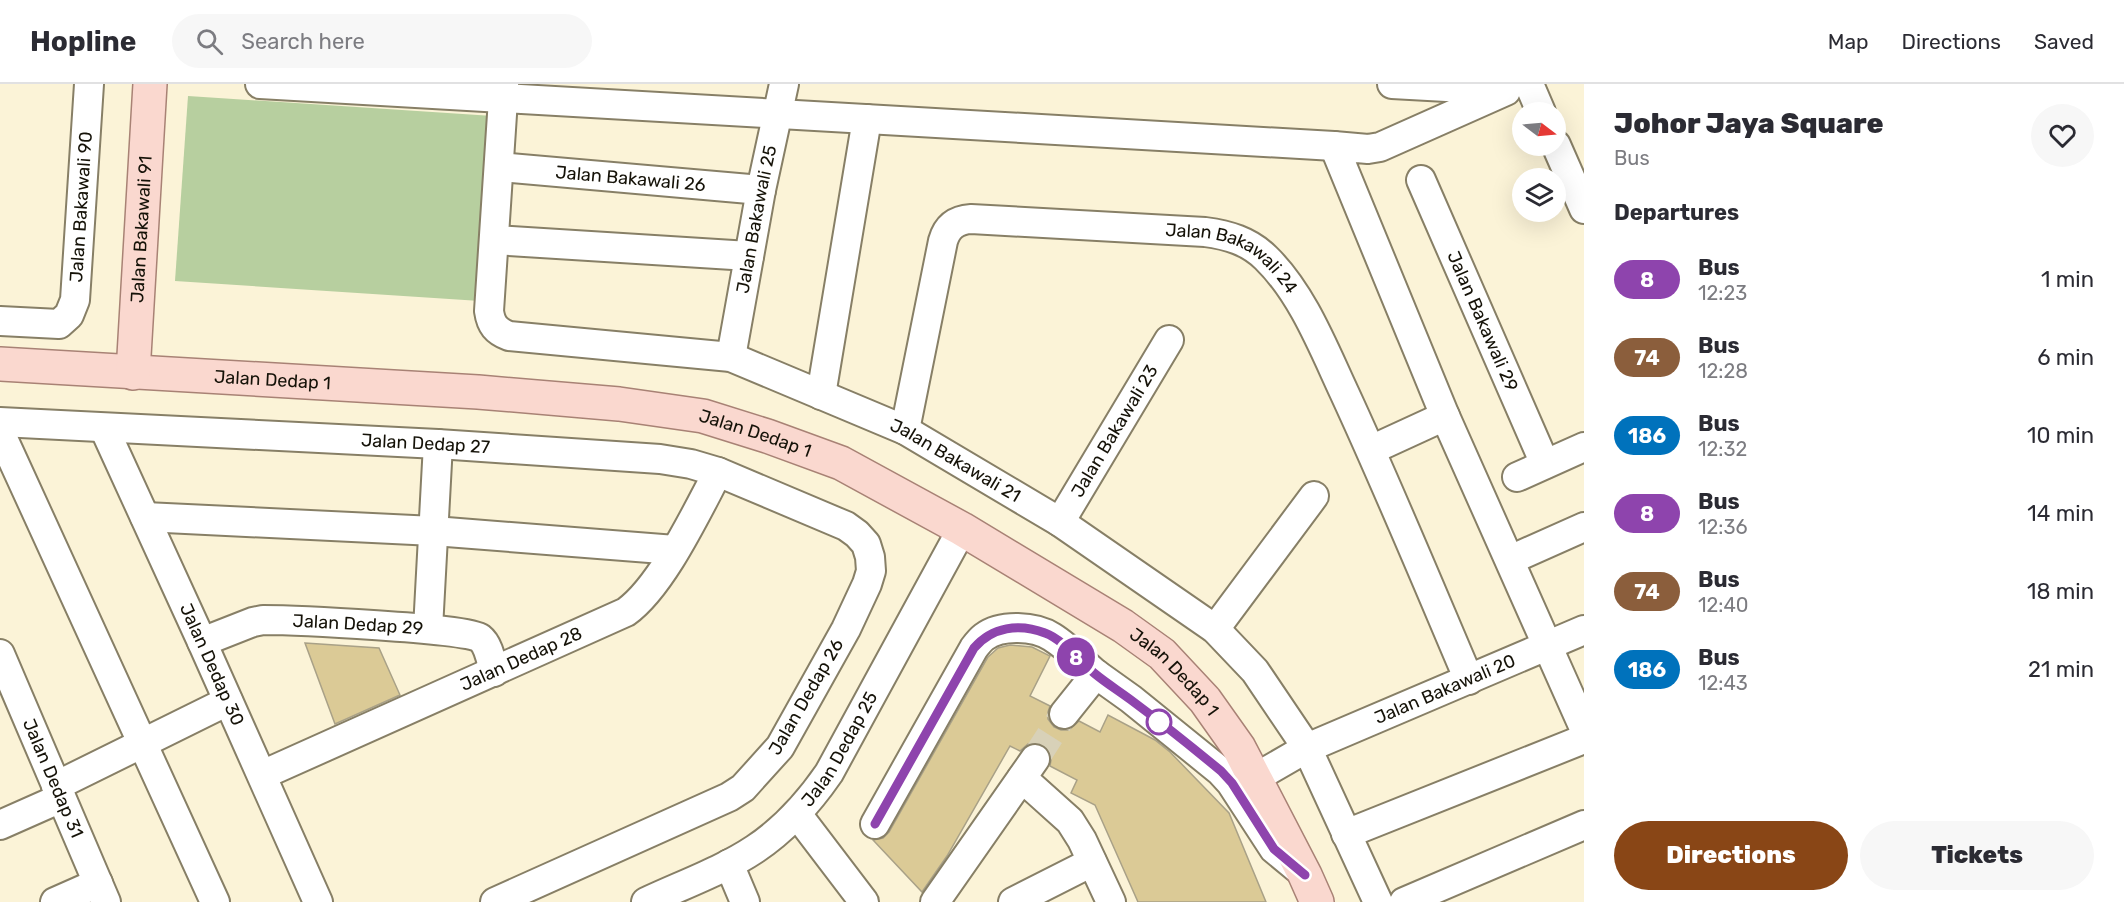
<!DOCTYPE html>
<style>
:root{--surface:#fff;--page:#f7f7f7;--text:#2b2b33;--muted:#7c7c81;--line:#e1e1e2;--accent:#894616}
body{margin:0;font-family:Rubik,sans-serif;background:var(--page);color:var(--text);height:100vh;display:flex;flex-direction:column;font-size:22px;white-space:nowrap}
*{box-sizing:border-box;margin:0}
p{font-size:20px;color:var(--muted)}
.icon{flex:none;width:33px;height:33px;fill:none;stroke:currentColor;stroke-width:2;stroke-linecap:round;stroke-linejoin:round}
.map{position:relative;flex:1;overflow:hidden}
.side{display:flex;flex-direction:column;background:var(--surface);width:540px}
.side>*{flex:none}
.badge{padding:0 12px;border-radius:20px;font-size:21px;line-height:39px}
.needle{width:39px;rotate:106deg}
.fabs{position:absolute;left:1512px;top:18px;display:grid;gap:12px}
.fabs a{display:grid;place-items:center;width:54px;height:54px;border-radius:50%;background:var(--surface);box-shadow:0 6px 24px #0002;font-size:30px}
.map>.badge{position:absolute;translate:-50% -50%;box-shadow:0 0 0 3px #fff}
h2{padding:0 30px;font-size:22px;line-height:54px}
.round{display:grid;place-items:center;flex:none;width:63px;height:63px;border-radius:32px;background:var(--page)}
.headline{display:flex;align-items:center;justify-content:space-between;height:102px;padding:0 30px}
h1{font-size:28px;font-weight:800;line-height:45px}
.cta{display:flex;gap:12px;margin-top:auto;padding:12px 30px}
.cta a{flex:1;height:69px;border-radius:36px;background:var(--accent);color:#fff;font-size:24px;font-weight:800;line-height:69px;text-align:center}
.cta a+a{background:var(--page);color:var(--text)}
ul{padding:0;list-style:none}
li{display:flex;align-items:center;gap:18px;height:78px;padding:0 30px}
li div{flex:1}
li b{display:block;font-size:22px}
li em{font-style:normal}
li .badge{min-width:66px;font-weight:700;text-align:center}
header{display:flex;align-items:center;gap:36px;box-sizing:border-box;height:84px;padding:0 30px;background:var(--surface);border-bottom:2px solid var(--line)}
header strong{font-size:28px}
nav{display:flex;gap:33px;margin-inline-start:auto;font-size:21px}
.search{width:420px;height:54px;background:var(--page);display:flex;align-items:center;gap:15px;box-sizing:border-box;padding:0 21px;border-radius:33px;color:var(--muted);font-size:22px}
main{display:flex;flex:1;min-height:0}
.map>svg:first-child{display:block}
</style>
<header>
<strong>Hopline</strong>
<div class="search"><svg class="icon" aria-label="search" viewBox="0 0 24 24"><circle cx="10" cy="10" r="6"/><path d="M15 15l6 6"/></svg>Search here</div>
<nav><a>Map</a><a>Directions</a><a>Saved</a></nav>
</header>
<main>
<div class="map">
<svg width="1584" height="818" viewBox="0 0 1584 818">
<rect width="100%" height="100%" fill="#fbf3d7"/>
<path fill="#b7cf9f" d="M188,12L493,32L480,217L175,197Z"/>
<path fill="#dbca96" stroke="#a9a187" stroke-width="1.5" d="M305,559L379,564L400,611L335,640Z
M1010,561L1032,563L1050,572L1030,612L1050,622L1048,628V635L1054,643L1061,646H1069L1079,637L1100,648L1108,631L1155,656L1170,668L1229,729L1266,818H1138L1095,721L1071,709L1077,696L1050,682L1051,676L1050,668L1044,661L1036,659L1028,660L1020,667L1010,662L947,772L922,808L873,756L883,754L889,748L988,573L998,564Z"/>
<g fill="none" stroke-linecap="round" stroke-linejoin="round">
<path stroke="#d8d1b8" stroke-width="28" stroke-dasharray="28 14" stroke-linecap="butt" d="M1035,675L1064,630"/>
<defs>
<g id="minor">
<path d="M260,0L1334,62"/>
<path id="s1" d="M504,0L489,227C491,241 496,247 509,252L731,273L905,346L1060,438L1215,545L1255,587L1307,664L1378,818"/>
<path d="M1392,0L1501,6"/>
<path d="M1529,0L1541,28"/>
<path d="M1506,7L1380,63L1368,65L1334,62L1445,332L1584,644"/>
<path d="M1556,61L1584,125"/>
<path id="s2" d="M499,83L761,106"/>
<path id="s3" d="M1421,96L1545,380"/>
<path d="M494,156L749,172"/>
<path id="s4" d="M0,237L59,240L69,231L75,216L89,0"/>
<path id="s5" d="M731,273L761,106L784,0"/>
<path d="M821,311L867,35"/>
<path id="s6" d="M0,338L438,360L660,375L691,380L718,388L846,442L857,450L866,460L870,473L871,487L867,500L846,545L780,663L743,704L729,713L495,818"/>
<path id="s7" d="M104,344L202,558L318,818"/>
<path id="s8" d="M905,346L943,157C947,143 956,136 971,135L1205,148C1228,151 1249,157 1266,174C1302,209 1323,263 1344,308C1388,403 1428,500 1469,596"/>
<path d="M0,348L215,818"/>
<path d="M1371,366L1445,332"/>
<path d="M1517,393L1584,363"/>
<path d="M145,433L434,447L675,466"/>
<path id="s9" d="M1060,438L1169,256"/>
<path d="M1510,476L1584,443"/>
<path d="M428,545L438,360"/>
<path d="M1215,545L1314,412"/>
<path id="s10" d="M202,558L253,538L263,536C290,536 467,544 480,554C489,561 491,577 494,588"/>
<path id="s11" d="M0,570L106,818"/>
<path d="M1064,630L1096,590L1131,615L1220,687L1231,699L1274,765L1297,784"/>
<path id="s12" d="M262,691L626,528C662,502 696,429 718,388"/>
<path d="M1022,694L1070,737L1082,756L1111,818"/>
<path id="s13" d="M1255,694L1307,664L1584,546"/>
<path d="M56,702L228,617"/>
<path d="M797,730L864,818"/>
<path d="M875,740L974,564C977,560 980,556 984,553C1001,540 1035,542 1052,553C1068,563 1082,578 1096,590"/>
<path d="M0,741L61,714"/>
<path d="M1346,750L1584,655"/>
<path d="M729,780L745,818"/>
<path d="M55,818L98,799"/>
<path id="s14" d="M646,818C682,801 722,787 755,765C785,745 809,718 829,689L962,445"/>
<path d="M935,818L1035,675"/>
<path d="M1013,818L1092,778"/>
<path d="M1404,818L1584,741"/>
</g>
<g id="major">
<path id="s15" d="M0,280L478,308L619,320L703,332L767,352L841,379L962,445L1123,542L1162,570L1205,616L1239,664L1305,791L1317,818"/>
<path id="s16" d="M133,289L150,0"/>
</g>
</defs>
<use href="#minor" stroke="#877f66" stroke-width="32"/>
<use href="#major" stroke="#a88275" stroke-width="36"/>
<use href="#minor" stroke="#fff" stroke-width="28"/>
<use href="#major" stroke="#fad8cf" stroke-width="33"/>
</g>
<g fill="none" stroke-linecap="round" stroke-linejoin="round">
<defs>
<path id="line" d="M875,740L974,564C992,543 1019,539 1045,549C1062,555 1080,577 1094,589C1106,599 1119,607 1131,616C1162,639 1192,663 1221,687L1232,699L1274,765L1305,791"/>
</defs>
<use href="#line" stroke="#fff" stroke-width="14"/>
<use href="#line" stroke="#8e44ad" stroke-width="9"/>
</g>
<circle fill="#fff" stroke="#8e44ad" stroke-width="3" cx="1159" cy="638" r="12"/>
<g text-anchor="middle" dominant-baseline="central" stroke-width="4.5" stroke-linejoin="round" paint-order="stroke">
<g font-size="18" fill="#151208" stroke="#fff">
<text stroke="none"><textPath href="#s2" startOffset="132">Jalan Bakawali 26</textPath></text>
<text stroke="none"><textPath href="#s4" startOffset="182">Jalan Bakawali 90</textPath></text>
<text stroke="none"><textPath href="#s5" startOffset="140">Jalan Bakawali 25</textPath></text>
<text stroke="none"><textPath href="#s16" startOffset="144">Jalan Bakawali 91</textPath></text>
<text stroke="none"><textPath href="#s8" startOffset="501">Jalan Bakawali 24</textPath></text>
<text stroke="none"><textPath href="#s3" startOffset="154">Jalan Bakawali 29</textPath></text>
<text stroke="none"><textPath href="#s15" startOffset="273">Jalan Dedap 1</textPath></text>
<text stroke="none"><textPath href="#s9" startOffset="106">Jalan Bakawali 23</textPath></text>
<text stroke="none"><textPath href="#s15" startOffset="760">Jalan Dedap 1</textPath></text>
<text stroke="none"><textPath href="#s6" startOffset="426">Jalan Dedap 27</textPath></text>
<text stroke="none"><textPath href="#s1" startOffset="732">Jalan Bakawali 21</textPath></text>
<text stroke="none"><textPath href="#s10" startOffset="160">Jalan Dedap 29</textPath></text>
<text stroke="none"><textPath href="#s12" startOffset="284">Jalan Dedap 28</textPath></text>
<text stroke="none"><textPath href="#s7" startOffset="260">Jalan Dedap 30</textPath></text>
<text stroke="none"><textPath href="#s15" startOffset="1246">Jalan Dedap 1</textPath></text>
<text stroke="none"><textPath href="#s13" startOffset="210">Jalan Bakawali 20</textPath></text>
<text transform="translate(806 613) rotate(-60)">Jalan Dedap 26</text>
<text stroke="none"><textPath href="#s14" startOffset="254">Jalan Dedap 25</textPath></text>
<text stroke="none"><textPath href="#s11" startOffset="135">Jalan Dedap 31</textPath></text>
</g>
</g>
</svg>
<div class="fabs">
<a><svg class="needle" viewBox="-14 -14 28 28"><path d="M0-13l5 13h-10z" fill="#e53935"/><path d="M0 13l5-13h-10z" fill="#7c7c81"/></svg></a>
<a><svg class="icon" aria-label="layers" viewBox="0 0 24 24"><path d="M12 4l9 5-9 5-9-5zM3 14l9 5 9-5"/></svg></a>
</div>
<b class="badge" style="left:1076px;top:573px;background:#8e44ad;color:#fff">8</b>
</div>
<section class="side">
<div class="headline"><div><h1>Johor Jaya Square</h1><p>Bus</p></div><a class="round"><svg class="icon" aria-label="heart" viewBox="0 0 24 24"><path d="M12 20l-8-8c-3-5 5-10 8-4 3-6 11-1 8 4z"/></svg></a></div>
<h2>Departures</h2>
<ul>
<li><span class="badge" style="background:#8e44ad;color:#fff">8</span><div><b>Bus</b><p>12:23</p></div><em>1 min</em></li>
<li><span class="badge" style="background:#8b5e3c;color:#fff">74</span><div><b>Bus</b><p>12:28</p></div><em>6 min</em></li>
<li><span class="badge" style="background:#0072bc;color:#fff">186</span><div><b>Bus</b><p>12:32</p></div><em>10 min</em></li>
<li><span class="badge" style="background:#8e44ad;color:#fff">8</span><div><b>Bus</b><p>12:36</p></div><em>14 min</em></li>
<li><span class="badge" style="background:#8b5e3c;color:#fff">74</span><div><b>Bus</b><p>12:40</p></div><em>18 min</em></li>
<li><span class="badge" style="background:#0072bc;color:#fff">186</span><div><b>Bus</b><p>12:43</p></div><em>21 min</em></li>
</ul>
<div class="cta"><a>Directions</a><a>Tickets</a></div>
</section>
</main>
